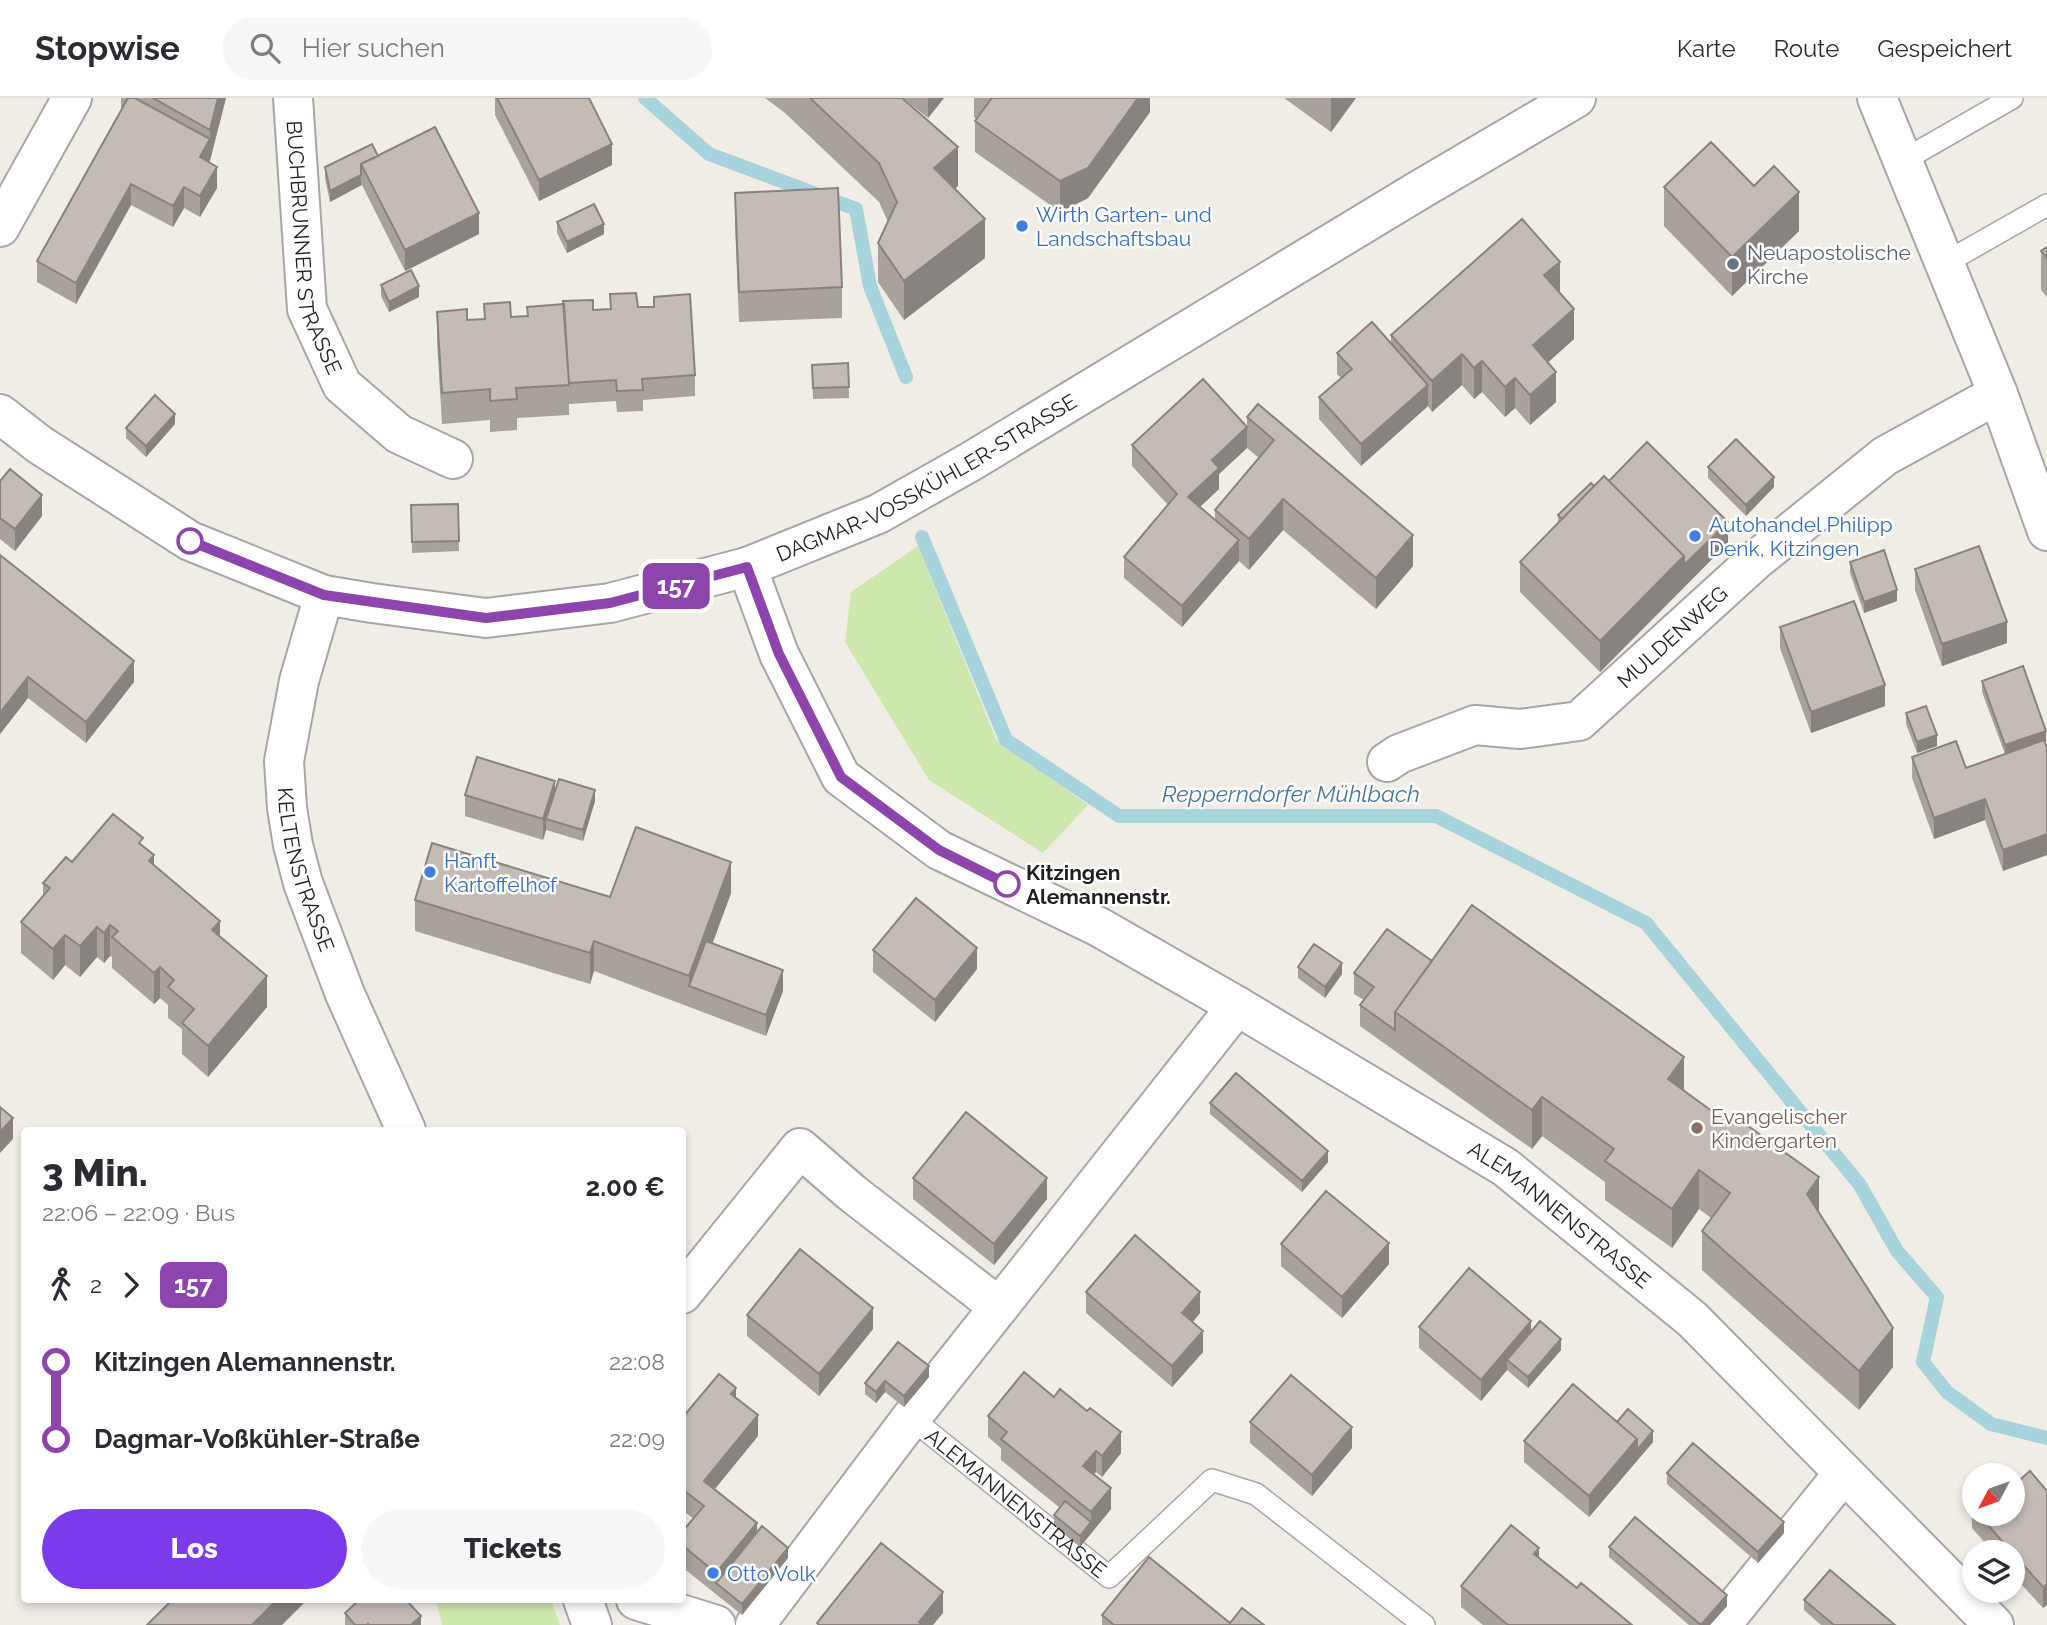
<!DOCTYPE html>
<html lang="de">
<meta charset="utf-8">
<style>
:root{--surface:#fff;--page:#f7f7f7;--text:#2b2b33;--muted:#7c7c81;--line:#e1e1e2;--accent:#7c3aed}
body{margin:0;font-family:Raleway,sans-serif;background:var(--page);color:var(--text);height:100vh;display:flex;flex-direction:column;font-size:26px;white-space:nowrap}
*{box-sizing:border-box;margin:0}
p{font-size:23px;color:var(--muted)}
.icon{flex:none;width:38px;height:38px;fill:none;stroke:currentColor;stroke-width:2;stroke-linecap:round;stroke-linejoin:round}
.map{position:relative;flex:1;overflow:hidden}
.sheet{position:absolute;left:21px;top:1029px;width:665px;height:476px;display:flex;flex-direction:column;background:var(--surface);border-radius:7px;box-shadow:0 4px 10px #0003}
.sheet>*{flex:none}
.badge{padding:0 14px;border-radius:10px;font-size:24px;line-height:46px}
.needle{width:46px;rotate:229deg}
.tools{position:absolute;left:1962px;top:1365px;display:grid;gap:14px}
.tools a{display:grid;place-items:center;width:63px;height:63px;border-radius:50%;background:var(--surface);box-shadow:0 4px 10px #0003;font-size:35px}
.map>.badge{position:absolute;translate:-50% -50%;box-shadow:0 0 0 4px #fff}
.legs{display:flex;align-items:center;gap:10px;height:77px;padding:0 21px;font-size:23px}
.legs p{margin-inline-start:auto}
.overview{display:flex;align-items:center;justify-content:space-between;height:119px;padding:0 21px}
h1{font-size:38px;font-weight:800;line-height:52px}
.primary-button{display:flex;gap:14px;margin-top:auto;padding:14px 21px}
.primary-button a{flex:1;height:80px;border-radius:42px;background:var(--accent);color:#fff;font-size:28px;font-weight:800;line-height:80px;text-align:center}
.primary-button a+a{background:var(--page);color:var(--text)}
ul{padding:0 21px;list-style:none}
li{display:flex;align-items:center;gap:24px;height:77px;font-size:26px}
li i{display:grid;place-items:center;width:10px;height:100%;margin:0 9px;background:currentColor}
li i::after{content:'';width:18px;height:18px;margin:-9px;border:5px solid;border-radius:50%;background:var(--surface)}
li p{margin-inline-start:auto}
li:first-child i{background:linear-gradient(#0000 50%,currentColor 0)}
li:last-child i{background:linear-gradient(currentColor 50%,#0000 0)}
header{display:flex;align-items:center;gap:42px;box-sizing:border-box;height:98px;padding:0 35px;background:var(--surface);border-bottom:2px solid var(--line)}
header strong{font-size:33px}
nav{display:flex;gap:38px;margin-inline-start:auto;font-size:24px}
.search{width:490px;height:63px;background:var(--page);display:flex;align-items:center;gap:18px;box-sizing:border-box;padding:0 24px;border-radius:38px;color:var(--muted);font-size:26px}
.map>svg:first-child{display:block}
</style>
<header>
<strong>Stopwise</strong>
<div class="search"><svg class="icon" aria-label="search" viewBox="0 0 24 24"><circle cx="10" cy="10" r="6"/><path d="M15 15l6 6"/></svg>Hier suchen</div>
<nav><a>Karte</a><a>Route</a><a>Gespeichert</a></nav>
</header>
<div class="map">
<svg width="2047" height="1527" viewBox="0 0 2047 1527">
<rect width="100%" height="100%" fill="#f0ece6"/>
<path fill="#cde8ad" d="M918,448L996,641L1088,707L1043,755L929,682L845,544L851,494Z
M436,1502H551L560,1527H442Z"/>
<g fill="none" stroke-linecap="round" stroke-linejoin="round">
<path stroke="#a7d3dc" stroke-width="14" d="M645,0L709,56L856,111L870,188L906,279
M922,439L1006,642L1119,718H1436L1646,825L1860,1087L1897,1153L1937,1199L1923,1264L1947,1294L1991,1326L2047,1340"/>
<defs>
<g id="service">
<path d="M1902,63L2012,0"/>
<path d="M1945,165L2047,107"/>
<path id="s1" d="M911,1320L1109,1479L1212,1382L1256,1396L1424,1527"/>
</g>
<g id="minor">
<path id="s2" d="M293,0L307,211L342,287L399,336L453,361"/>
<path d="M1877,0L1998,296L2047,433"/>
<path d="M0,129L72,0"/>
<path id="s3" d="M747,469L779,556L841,679L939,752L1099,829L1237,908L1505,1069L1692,1221L1994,1527"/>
<path id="s4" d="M324,497L299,583L284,663L287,710L293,747L303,785L345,896L406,1032"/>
<path id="s5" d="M1387,664L1399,656L1475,627L1520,631L1579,623L1756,462L1885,358L1998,296"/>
<path d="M682,1196L800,1050L852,1095L999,1209L1237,908"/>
<path d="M583,1502L592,1527"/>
<path d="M636,1502L716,1527"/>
<path d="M755,1527L911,1320L999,1209"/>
<path d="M1721,1527L1844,1375"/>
</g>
<g id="tertiary">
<path id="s6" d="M0,316L40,347L190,443L324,497L372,505L486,520L610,505L747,469L878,416L970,364L1421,91L1576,0"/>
</g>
</defs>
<use href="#service" stroke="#a6a6a6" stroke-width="24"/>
<use href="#minor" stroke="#a6a6a6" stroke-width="42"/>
<use href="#tertiary" stroke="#a6a6a6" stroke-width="42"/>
<use href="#service" stroke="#fff" stroke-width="21"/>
<use href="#minor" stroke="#fff" stroke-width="38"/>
<use href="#tertiary" stroke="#fff" stroke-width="38"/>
</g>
<path fill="#a9a19c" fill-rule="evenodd" d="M121,0H226L209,64L217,90L200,119L184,110L173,129L131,107L76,206L37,184V163L121,13Z
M495,0H589L612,67L539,103L495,17Z
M765,0H902L958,88L955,91L985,160L904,222L878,184V145L888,124L879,104L785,15Z
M903,0H944L928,20Z
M974,0H1150V14L1088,100L1060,114L975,54V23L976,21L974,19Z
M1284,0H1356L1331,34Z
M378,58L479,136L405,173L362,87L330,104L325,80V69Z
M1664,89L1799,133L1732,198L1664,128Z
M735,95L842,189V220L739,224L735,125Z
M557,124L604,136L567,155L557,135Z
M2047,149V199L2041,192V153Z
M381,187L419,199L389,214L381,198Z
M1560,194L1574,241L1548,264L1556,304L1530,327L1515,310L1505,319L1482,294L1474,301L1462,287L1432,314L1428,308L1361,368L1319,321V299L1341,280L1337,276V255L1391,246V237Z
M610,196L638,209L695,277V298L643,302V313L617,314L616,303L569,306V317L517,320V332L490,334V322L442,326L437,244V214L467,222L484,221V206L511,219L527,218V209L593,212L610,211Z
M848,265L849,300L813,301L812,267Z
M1258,306L1413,468L1376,511L1283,432L1249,472L1239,463L1182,529L1124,480V459L1168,407L1132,368V347L1247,329V319ZM1247,350L1259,360L1215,412V421L1200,409L1219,391V376Z
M175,326L146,359L126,340V330Z
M1708,369L1774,389L1746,418L1708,380Z
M0,383L42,418L15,453L0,441Z
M1609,383L1728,445L1600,574L1520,494V464L1558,425V417L1594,388Z
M458,406L459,453L412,455L411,407Z
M0,457L134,584L86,645L28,600L0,636Z
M1850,464L1897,503L1864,515L1850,475Z
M1915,471L2007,545L1942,568L1915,492Z
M1780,529L1885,608L1811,635L1780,550Z
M1982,583L2046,643L2003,773L1985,722L1934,741L1912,680V659L1966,670L2005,656L1982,594Z
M1906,615L1937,648L1917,655L1906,626Z
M555,694L595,703L583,743L546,732L543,742L465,718V697Z
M143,749L154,767L220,838L267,909L208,979L182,956V931L168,920V907L160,900L154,906L112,870V859L110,858L104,865L97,859L80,879L65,867L53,882L21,855V824L43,798V785L72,764Z
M731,795L712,846L783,893L766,938L594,873L590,886L415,833V802L610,799Z
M873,852L977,871L935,924L873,874Z
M1432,863L1684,992L1819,1115L1893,1269L1859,1312L1702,1172V1133L1711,1120L1699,1111L1672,1150L1605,1102V1084L1542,1038L1532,1051L1360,928V907L1364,902L1354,896V875Z
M1298,869L1342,876L1325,900L1298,880Z
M1210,1005L1328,1064L1302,1094L1210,1016Z
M913,1080L1047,1101L994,1167L913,1101Z
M1281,1146L1389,1166L1342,1220L1281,1168Z
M1086,1194L1200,1215L1193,1224L1203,1254L1172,1289L1086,1215Z
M747,1217L873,1231L819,1298L747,1238Z
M1419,1229L1531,1234L1561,1252L1528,1290L1507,1272L1481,1303L1419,1250Z
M929,1279L904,1309L885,1294L876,1305L865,1296V1285Z
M736,1300L758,1338L715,1391L757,1435L788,1460L742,1517L682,1469V1434L694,1421L682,1412V1320Z
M988,1318L1121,1355L1102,1379L1096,1374L1094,1376L1111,1411L1080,1449L1054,1428V1417L1060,1410L1001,1362V1350L988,1339Z
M1250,1324L1352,1350L1312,1398L1250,1345Z
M1617,1324L1653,1344L1589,1419L1524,1364V1343Z
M1667,1375L1784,1435L1758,1465L1667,1386Z
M2047,1393L2043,1510L2012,1476V1454H1993L1972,1430V1409L1974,1407V1416H2012Z
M1609,1449L1727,1508L1710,1527H1689L1609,1459Z
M1539,1460L1577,1490L1632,1527H1483L1461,1509V1488Z
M1804,1502L1895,1527H1821L1804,1512Z
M345,1515L421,1527H345Z
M1102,1517L1230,1525L1264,1527H1102Z"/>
<path fill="#89837f" d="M218,0H226L210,63L200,80V59L210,41V32Z
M928,0H944L928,20Z
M1138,0H1150V14L1088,100L1060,114V83Z
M1331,0H1356L1331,34Z
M612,46V67L539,103V82Z
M958,49V88L934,109V70Z
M217,69V90L200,119V98Z
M361,77V87L330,104V93Z
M131,86V107L76,206V185Z
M184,89V110L173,129V108Z
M1799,94V133L1732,198V159Z
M479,115V136L405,173V152Z
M985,121V160L904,222V183Z
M604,126V136L567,155V144Z
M1560,164V194L1544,208V177Z
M419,188V199L389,214V204Z
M1574,211V241L1533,278V247Z
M1462,256V287L1432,314V283Z
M1482,263V294L1474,301V270Z
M1556,274V304L1530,327V297Z
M1515,280V310L1505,319V289Z
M1428,287V308L1361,368V346Z
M175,316V326L146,359V348Z
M1247,329V350L1219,376V391L1188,420V399L1212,362Z
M1774,379V389L1746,418V407Z
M42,397V418L15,453V431Z
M1283,401V432L1249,472V441Z
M1728,424V445L1600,574V543L1684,458Z
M1413,437V468L1376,511V480Z
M1239,442V463L1182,529V508Z
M1897,492V503L1864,515V504Z
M2007,524V545L1942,568V546Z
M134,563V584L86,645V624Z
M28,579V600L0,636V615Z
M1885,587V608L1811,635V614Z
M2046,633V643L2005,658V647Z
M1937,637V648L1917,655V644Z
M555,683V704L546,721V732L543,742V721Z
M595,692V703L583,743V732Z
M1985,701V722L1934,741V720Z
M2047,736V757L2003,773V752Z
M154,757V788L149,763Z
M731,764V795L696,891L689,888V878Z
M220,823V854L212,832Z
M110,827V858L104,865V835Z
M97,829V859L80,879V848Z
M65,837V867L53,882V851Z
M594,843V873L590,886V855Z
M977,850V871L935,924V902Z
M1342,865V876L1325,900V889Z
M160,869V900L154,906V875Z
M783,872V893L766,938V917Z
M267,878V909L208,979V948Z
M1684,959V998L1668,981Z
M1542,999V1038L1532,1051V1012Z
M13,1020V1041L0,1055V1034Z
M1328,1053V1064L1302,1094V1083Z
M1699,1072V1111L1672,1150V1111Z
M1819,1079V1118L1807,1096Z
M1047,1080V1101L994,1167V1146Z
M1389,1145V1166L1342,1220V1199Z
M1200,1194V1215L1182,1236V1215Z
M873,1210V1231L819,1298V1276Z
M1531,1223V1245L1507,1262V1272L1481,1303V1282Z
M1893,1230V1269L1859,1312V1273Z
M1203,1233V1254L1172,1289V1268Z
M1561,1241V1252L1528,1290V1279Z
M929,1268V1279L904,1309V1298Z
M885,1283V1294L876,1305V1294Z
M736,1290V1311L731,1296Z
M758,1317V1338L704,1404V1383Z
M1352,1329V1350L1312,1398V1377Z
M1653,1333V1344L1589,1419V1398L1637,1341Z
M1121,1334V1355L1102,1379V1358Z
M1096,1353V1374L1083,1389V1368Z
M1111,1390V1411L1080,1449V1438L1091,1424V1414Z
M1784,1424V1435L1758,1465V1454Z
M757,1425V1446L716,1485V1475Z
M788,1450V1460L742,1517V1506Z
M1539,1450V1471L1534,1456Z
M2047,1486V1507L2043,1510V1489Z
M943,1494V1515L933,1527H919V1524Z
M1727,1497V1508L1710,1527H1701Z
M277,1502H307L282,1527H252Z
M421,1518V1527H411Z"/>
<path fill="#c4bbb5" stroke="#89837f" stroke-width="2" d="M128,0H135L210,41L200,59L217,69L200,98L184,89L173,108L131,86L76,185L37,163Z
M153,0H218L210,32Z
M497,0H589L612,46L539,82Z
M810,0H902L958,49L934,70L985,121L904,183L878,145L897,104L879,65Z
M990,0H1138L1088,70L1060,83L975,23L991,1Z
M435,29L479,115L405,152L361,66Z
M1711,44L1754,88L1774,68L1799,94L1732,159L1664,89Z
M372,46L378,58L361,66V77L330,93L325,69Z
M838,90L842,189L739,194L735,95Z
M594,106L604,126L567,144L557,124Z
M1522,121L1560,164L1544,177L1574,211L1533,247L1556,274L1530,297L1515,280L1505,289L1482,263L1474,270L1462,256L1432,283L1391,237Z
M2047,149V160L2041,153Z
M411,172L419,188L389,204L381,187Z
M636,195L638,209H654V199L690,196L695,277L642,281L643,292L617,293L616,282L569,285L563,203L593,202V212L611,211L610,196Z
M510,204L511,219L528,218L527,209L564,206L569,287L516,290L517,301L490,303V291L442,295L437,214L467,211V222L485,221L484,206Z
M1372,224L1428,287L1361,346L1319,299L1352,271L1337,255Z
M848,265L849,289L813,290L812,267Z
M1203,281L1247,329L1212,362L1219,370L1188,399L1239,442L1182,508L1124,459L1177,396L1132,347Z
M155,297L175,316L146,348L126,330Z
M1258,306L1413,437L1376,480L1283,401L1249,441L1215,412L1274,342L1247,319Z
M1736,341L1774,379L1746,407L1708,369Z
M1647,344L1728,424L1684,467V458L1609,383Z
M10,371L42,397L15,431L0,420V383Z
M1604,378L1684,458L1600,543L1520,464Z
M1591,385L1594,388L1562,421L1558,417Z
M458,406L459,443L412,444L411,407Z
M1979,448L2007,524L1942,546L1915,471Z
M1884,452L1897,492L1864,504L1850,464Z
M0,457L134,563L86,624L28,579L0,615Z
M1854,503L1885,587L1811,614L1780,529Z
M2023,568L2046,633L2005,647L1982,583Z
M1926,608L1937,637L1917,644L1906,615Z
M2044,642L2047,650V736L2003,752L1985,701L1934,720L1912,659L1956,643L1966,670Z
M477,659L555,683L543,721L465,697Z
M559,681L595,692L583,732L546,721Z
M113,716L143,740L139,745L154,757L149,763L220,823L212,832L267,878L208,948L182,925L194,911L168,889L174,882L160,869L154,875L112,839L118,833L110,827L104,835L97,829L80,848L65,837L53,851L21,824L50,790L43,785L66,759L72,764Z
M636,729L731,764L689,878L594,843L590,855L415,802L432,745L610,799Z
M916,800L977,850L935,902L873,852Z
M1472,807L1684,959L1668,981L1731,1027L1737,1020L1819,1079L1807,1096L1893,1230L1859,1273L1702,1133L1730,1095L1699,1072L1672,1111L1605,1063L1614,1051L1542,999L1532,1012L1395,914Z
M1387,831L1432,863L1395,914V932L1360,907L1374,889L1354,875Z
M706,843L783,872L766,917L689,888Z
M1314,846L1342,865L1325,889L1298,869Z
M1236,975L1328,1053L1302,1083L1210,1005Z
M0,1009L13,1020L0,1034Z
M966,1014L1047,1080L994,1146L913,1080Z
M1326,1093L1389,1145L1342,1199L1281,1146Z
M1135,1137L1200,1194L1182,1215L1203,1233L1172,1268L1086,1194Z
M800,1151L873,1210L819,1276L747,1217Z
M1469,1170L1531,1223L1481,1282L1419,1229Z
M1540,1223L1561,1241L1528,1279L1507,1262Z
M898,1244L929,1268L904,1298L885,1283L876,1294L865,1285Z
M1024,1274L1054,1299L1060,1291L1087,1313L1090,1310L1121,1334L1102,1358L1096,1353L1083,1368L1111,1390L1091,1414L1001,1341L1007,1334L988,1318Z
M719,1276L736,1290L731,1296L758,1317L704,1383L757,1425L716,1475L682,1447V1434L704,1408L682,1391V1320Z
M1291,1277L1352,1329L1312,1377L1250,1324Z
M1573,1286L1637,1341L1589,1398L1524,1343Z
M1628,1311L1653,1333L1637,1352V1341L1617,1324Z
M1693,1345L1784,1424L1758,1454L1667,1375Z
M2030,1373L2047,1393V1486L2043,1489L1978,1416H2012V1389Z
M1065,1403L1091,1424L1080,1438L1054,1417Z
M1635,1419L1727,1497L1701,1527L1609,1449Z
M1511,1427L1539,1450L1534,1456L1577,1490L1581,1485L1632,1527H1508L1461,1488Z
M762,1428L788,1450L742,1506L716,1485Z
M881,1445L943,1494L919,1524L923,1527H819L817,1525Z
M1149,1459L1230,1525L1242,1510L1264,1527H1114L1102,1517Z
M1830,1472L1895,1527H1834L1804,1502Z
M172,1502H277L252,1527H147Z
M359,1502H406L421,1518L411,1527H369L368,1526L367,1527H355L345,1515Z"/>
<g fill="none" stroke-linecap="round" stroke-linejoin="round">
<defs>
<path id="line-1" d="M190,443L324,497L486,520L610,505L747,469L779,556L841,679L939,752L1007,786"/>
</defs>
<use href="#line-1" stroke="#fff" stroke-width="16"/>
<use href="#line-1" stroke="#8e44ad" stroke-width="10"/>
</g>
<g fill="#3f7fe0" stroke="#fff" stroke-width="2.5">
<circle cx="1022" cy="128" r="7"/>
<circle cx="1695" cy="438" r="7"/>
<circle cx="430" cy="774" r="7"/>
<circle cx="713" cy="1475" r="7"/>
</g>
<circle fill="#6b7280" stroke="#fff" stroke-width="2.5" cx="1733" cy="166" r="7"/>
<g fill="#fff" stroke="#8e44ad" stroke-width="3.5">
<circle cx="190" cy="443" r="12"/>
<circle cx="1007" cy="786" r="12"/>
</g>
<circle fill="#8d6e63" stroke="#fff" stroke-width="2.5" cx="1697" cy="1030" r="7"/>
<g text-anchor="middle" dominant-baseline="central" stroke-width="5" stroke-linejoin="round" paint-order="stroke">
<g font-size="21" fill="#366cbe" stroke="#fff" text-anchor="start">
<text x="1036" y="116">Wirth Garten- und<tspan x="1036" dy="24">Landschaftsbau</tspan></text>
<text x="1709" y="426">Autohandel Philipp<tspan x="1709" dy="24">Denk, Kitzingen</tspan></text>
<text x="444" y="762">Hanft<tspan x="444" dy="24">Kartoffelhof</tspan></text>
<text x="727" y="1475">Otto Volk</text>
</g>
<g font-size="21" fill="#1f1f1f" stroke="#fff">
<text stroke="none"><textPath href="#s2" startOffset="152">BUCHBRUNNER STRASSE</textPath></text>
<text stroke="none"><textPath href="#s6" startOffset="1004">DAGMAR-VOSSKÜHLER-STRASSE</textPath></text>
<text stroke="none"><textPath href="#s5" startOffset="326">MULDENWEG</textPath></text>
<text stroke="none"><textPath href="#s4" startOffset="282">KELTENSTRASSE</textPath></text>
<text stroke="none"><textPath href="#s3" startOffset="1074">ALEMANNENSTRASSE</textPath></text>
<text stroke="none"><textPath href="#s1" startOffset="135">ALEMANNENSTRASSE</textPath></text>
</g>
<g font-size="21" fill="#5b616d" stroke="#fff" text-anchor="start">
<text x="1747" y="154">Neuapostolische<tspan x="1747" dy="24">Kirche</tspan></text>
</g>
<g font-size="21" font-weight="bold" fill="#1f1f1f" stroke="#fff" text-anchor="start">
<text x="1026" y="774">Kitzingen<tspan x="1026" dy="24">Alemannenstr.</tspan></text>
</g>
<g font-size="21" fill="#785e54" stroke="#fff" text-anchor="start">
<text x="1711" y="1018">Evangelischer<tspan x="1711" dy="24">Kindergarten</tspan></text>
</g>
<g font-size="23" font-style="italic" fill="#48779d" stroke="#fff">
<text x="1291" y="695">Repperndorfer Mühlbach</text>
</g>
</g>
</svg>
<div class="tools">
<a><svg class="needle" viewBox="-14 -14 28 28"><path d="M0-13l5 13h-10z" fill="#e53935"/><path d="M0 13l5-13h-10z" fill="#7c7c81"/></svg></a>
<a><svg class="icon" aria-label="layers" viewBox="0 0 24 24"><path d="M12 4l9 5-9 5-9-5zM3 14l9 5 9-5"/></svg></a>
</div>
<b class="badge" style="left:676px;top:488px;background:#8e44ad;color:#fff">157</b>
<section class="sheet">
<div class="overview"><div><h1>3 Min.</h1><p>22:06 – 22:09 · Bus</p></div><b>2.00 €</b></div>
<div class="legs"><svg class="icon" aria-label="walk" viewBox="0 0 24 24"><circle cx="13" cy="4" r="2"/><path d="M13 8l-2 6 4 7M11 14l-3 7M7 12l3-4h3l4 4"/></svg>2<svg class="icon" aria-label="forward" viewBox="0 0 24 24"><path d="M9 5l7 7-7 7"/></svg><b class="badge" style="background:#8e44ad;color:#fff">157</b></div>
<ul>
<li><i style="color:#8e44ad"></i><b>Kitzingen Alemannenstr.</b><p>22:08</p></li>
<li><i style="color:#8e44ad"></i><b>Dagmar-Voßkühler-Straße</b><p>22:09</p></li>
</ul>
<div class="primary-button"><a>Los</a><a>Tickets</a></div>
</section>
</div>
